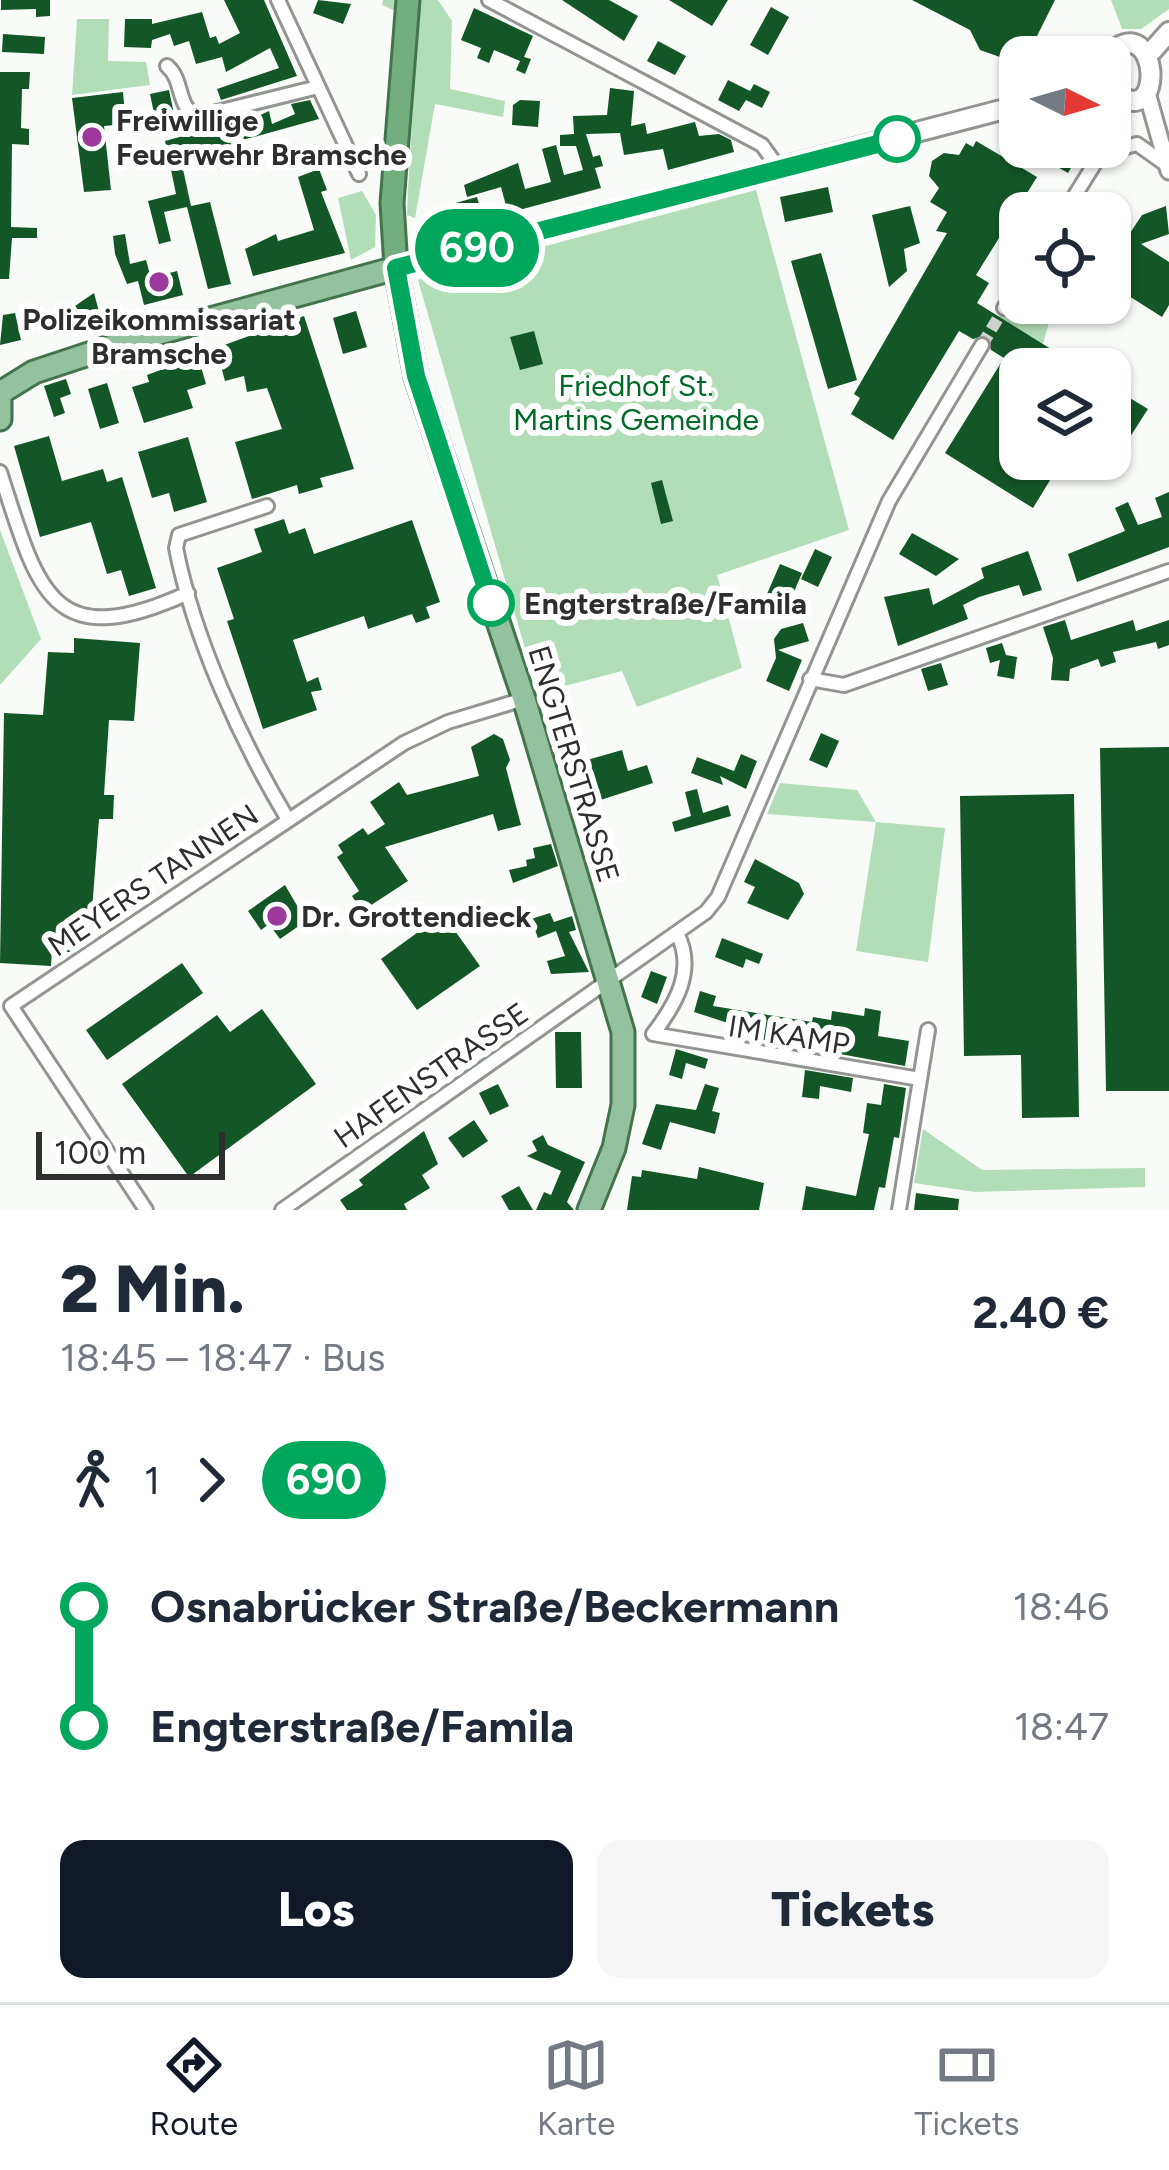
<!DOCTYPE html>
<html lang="de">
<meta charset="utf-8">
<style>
:root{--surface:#fff;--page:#f6f6f7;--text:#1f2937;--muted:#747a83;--line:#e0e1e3;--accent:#111827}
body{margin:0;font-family:Figtree,sans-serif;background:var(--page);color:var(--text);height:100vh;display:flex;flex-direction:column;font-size:45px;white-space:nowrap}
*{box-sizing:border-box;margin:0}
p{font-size:39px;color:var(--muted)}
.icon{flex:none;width:66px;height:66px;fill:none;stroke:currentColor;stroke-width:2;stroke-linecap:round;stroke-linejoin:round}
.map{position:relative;height:1210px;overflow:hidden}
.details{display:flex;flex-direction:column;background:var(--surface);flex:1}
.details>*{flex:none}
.badge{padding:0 24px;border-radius:39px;font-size:42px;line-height:78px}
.needle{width:78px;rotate:95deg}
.fabs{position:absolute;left:999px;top:36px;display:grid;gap:24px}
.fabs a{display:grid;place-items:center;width:132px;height:132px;border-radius:24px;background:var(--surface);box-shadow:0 3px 9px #0004;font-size:60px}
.scale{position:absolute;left:36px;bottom:30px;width:189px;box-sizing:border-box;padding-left:12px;border:6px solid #2d2e2d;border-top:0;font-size:33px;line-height:42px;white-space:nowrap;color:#2d2e2d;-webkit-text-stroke:9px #fff;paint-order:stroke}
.map>.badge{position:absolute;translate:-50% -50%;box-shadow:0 0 0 6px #fff}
.legs{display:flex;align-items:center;gap:18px;height:132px;padding:0 60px;font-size:39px}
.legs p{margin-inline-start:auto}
.head{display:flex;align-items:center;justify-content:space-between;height:204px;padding:0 60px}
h1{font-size:66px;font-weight:800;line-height:90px}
.cta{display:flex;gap:24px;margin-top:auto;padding:24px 60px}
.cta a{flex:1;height:138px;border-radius:24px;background:var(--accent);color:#fff;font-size:48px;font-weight:800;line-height:138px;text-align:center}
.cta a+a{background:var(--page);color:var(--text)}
ul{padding:0 60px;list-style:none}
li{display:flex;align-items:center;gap:42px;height:120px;font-size:45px}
li i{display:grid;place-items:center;width:18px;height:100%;margin:0 15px;background:currentColor}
li i::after{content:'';width:30px;height:30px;margin:-15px;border:9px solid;border-radius:50%;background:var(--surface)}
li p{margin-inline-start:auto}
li:first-child i{background:linear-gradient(#0000 50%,currentColor 0)}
li:last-child i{background:linear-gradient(currentColor 50%,#0000 0)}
.menu{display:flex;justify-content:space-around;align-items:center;height:168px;border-top:3px solid var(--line);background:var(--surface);font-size:33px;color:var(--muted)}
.menu a{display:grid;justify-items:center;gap:6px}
.menu .current{color:var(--accent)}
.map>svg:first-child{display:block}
</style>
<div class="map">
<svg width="1169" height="1210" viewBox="0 0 1169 1210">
<rect width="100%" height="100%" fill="#f8fbf8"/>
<path fill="#b2deb7" d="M383,0H438L452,21L450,89L505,101L503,117L435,104L415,218L407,215L408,189L418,21L382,5Z
M1111,0H1169V9L1141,29H1122Z
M77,19H109L108,61L146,62L150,85L72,95Z
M756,190L849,530L717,575L742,668L637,707L622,671L538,693L418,280Z
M362,191L376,215L375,247L351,260L338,198Z
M1018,286L1020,303H1044L1051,315L1043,344L999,317Z
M0,530L41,639L0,685Z
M780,783L857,790L876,822L945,828L928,962L856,951L876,822L767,814Z
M923,1129L982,1170L1145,1168V1187L975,1192L914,1183Z"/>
<path fill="#145726" d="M1,0H50V16L36,17V9L1,10Z
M224,0H264L297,76L221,100L217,89L279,68L270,48L226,72L222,57L196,64L189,41L174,46L170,34L152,40L151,48L124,47L125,19H152V24L202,12L210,38L216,36L219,44L240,33Z
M318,0L351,4L343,24L313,13Z
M562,0H609L638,16L624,41Z
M669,0H728L712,26Z
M912,0H1055L1033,44L1027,41L1000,57L980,50L970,30Z
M771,7L789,17L768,55L750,45Z
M474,8L533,36L524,57L531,59L525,74L516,70L520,61L494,50L489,63L477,58L481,48L461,40Z
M3,34L45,37L44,54L2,52Z
M658,41L686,56L675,75L647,61Z
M0,72H30L29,89H22L21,128L29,129V145L12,144L11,227L37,228V238H12L9,279H0Z
M728,80L750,91L754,84L770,92L762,108L746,100L739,111L718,100Z
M610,88L634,91L631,126L645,123L647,134L695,122L699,136L719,134L731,140L734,152L668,170L663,149L624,155L620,133L586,134L593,157L600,155L603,166L595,168L601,188L508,213L501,187L467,197L464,185L518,163L525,189L551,182L542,149L556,145L564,175L583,170L576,146H560V135L574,134L573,116L607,115Z
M169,90L174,114L155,118L150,94Z
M123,92L126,124L104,126L111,190L84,192L72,98Z
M310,100L319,119L239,141L245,162L217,169L213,152L181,160L191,206L210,202L231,284L208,289L187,207L164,212L171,241L159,244L148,201L176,194L165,141L234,122L235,127L269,111L272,124L295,114L291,104Z
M520,100L540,101L538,127L512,125L513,105Z
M976,141L1037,177L976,275L989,283L977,303L1083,369H1020V459H1063L1033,508L945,453L1004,358L991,350L986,336L973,339L959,331L893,440L851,414L860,398L854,394L947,233L936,231L947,212L930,202L939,188L929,176L932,161L944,153L959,155L966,143L973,147Z
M1051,147H1083L1068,173L1044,159Z
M319,169L327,190L321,192L345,253L253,276L245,249L276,234L278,241L314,230L298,177Z
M828,187L833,212L785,222L780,197Z
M477,197L484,222L441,234L434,209Z
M910,206L920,243L904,249L907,271L889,287L872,215Z
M1166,206L1169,234L1141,244L1169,262V305L1162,317L1110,284V225L1128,236L1142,215Z
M125,234L130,264L146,260L151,278L177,271L183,295L144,305L138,281L127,284L115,254L113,236Z
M821,253L857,380L828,389L791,261Z
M94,293L101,319L77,326L72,308Z
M356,311L367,347L343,354L333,318Z
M15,313L21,340L0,345L3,315Z
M304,316L354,469L320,478L323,487L299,494L297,485L252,499L235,442L282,429L267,388L247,392L244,376L225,381L216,348Z
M534,331L543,364L520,370L510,337Z
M198,356L206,384L187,390L193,408L144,423L132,387L149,382L147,375Z
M66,379L71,394L60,398L65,413L54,417L44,386Z
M107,383L119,423L100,429L88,389Z
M1110,386L1148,409L1108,471L1093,474L1067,459H1110Z
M49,436L62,481L103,469L107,482L122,477L156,588L129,596L121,570L107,574L91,522L40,537L14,446Z
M188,437L207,502L174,512L169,493L152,498L138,452Z
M662,480L673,521L661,524L651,483Z
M1169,492V547L1077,582L1068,554L1125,531L1115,508L1128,502L1138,525L1162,517L1155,498Z
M284,519L289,534L305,528L314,554L412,520L440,602L426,607L430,618L416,623L412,614L368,629L364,616L293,640L307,682L318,677L322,690L311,692L317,710L263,729L227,621L234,619L217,568L262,552L254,529Z
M912,533L959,559L936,576L899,554Z
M815,549L832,557L818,587L801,579Z
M1028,551L1042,590L1023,596L1019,585L979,597L963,605L968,619L898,646L884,597L929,588L933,605L984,578L981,568Z
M780,564L802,573L782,620L760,610Z
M1065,620L1071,640L1133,620L1136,631L1169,620V645L1158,649L1156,642L1113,652L1116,662L1101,667L1098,659L1070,669L1069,681L1051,680L1053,658L1043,627Z
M803,623L809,641L778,650L802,660L789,691L766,681L776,658L774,639L781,629Z
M74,638L140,643L134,721L109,720L104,795H114L113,819H99L90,936H71L70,952L52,950L51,966L0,963L4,713L43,715L48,652L74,653Z
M1002,643L1006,655L1017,657L1014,679L997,676L1000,660L990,663L986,648Z
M941,663L948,685L928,691L921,669Z
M821,733L839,741L827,768L809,760Z
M494,734L503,739L510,760L506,768L521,825L498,831L493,814L385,847L408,881L362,911L352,896L359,891L337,857L343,853L338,845L363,828L368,835L385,824L370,802L399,782L407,795L479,776L471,747Z
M1169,747V1091H1106L1100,748Z
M622,750L628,771L647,765L653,783L582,806L570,765Z
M741,754L757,761L746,789L720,776L723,785L691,773L697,757L734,771Z
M697,789L703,813L728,805L731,816L675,832L672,822L691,816L685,792Z
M1074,794L1079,1117L1022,1118L1021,1055L964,1056L960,796Z
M551,844L558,866L513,883L509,870L527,866L526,860L535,858L533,848Z
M755,859L799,883L804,894L788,920L747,903L755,887L744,882Z
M285,885L306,921L280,939L269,924L261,930L248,911Z
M550,913L554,922L572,916L576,930L569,932L589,972L551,974L547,961L565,956L556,931L538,938L531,919Z
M443,914L480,966L417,1010L381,959Z
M722,938L763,954L759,964L746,959L743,968L715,957Z
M182,963L203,993L107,1060L86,1030Z
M651,971L667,977L657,1004L641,997Z
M700,991L716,996L713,1006L812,1022L813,1017L831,1020L832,1011L864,1016L865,1008L881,1011L878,1036L909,1041L905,1066L727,1033L728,1023L694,1012Z
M262,1009L316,1084L189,1177L122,1084L217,1015L230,1032Z
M555,1032H581L582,1088H556Z
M676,1049L708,1059L705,1069L686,1063L682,1079L669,1075Z
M805,1070L853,1078L851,1092L820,1086L819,1099L802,1097Z
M498,1084L509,1106L490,1115L479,1093Z
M705,1084L719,1088L712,1111L720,1113L715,1134L670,1122L661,1150L642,1144L656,1104L696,1110Z
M884,1084L906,1088L899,1138L894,1137L885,1188L879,1187L874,1210H802L806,1186L856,1196L869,1134L863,1133L867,1103L881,1105Z
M474,1120L488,1141L463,1158L448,1138Z
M424,1131L438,1164L422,1175L430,1188L404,1204L407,1210H347L340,1200L363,1185L359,1180Z
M543,1135L548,1145L585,1162L567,1202L574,1210H536L544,1192L551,1195L561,1171L527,1156L537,1151L532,1141Z
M699,1167L764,1183L759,1210H627L632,1176L641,1177L642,1170L697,1179Z
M519,1186L533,1210H509L501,1196Z
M916,1193L959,1199L958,1210H914Z"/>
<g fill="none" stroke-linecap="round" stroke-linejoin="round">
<path stroke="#cfd2cf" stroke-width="12" stroke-dasharray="12 6" stroke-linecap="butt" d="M982,345L1004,308"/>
<defs>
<path id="minor" d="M278,0L359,174
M489,0L762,145L780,170
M167,66C184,80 176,106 197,117L318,87
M1110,139L1127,97
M1102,153L1137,144L1168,166
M1064,213L1105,147
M1004,308L1020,283
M0,472C38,590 50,656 188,593
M267,506L179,535L176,548C194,639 240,739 287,818
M810,679L844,685L1169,571
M677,933C696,970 676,1004 653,1034L920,1079
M146,1210L11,1006L404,743L448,722L524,699
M282,1210L706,912L718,897L889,501L982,345
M899,1210L928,1030"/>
<path id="tertiary" d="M1147,93L1169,171"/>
<path id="secondary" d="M1152,51L1169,32
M1106,57C1160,0 1169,143 1110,88
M396,268L1020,105"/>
<path id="primary" d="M0,393L34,372L119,344L396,268L416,377L524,699L623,1032V1105L614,1148L589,1210
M0,393V419"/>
<path id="trunk" d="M396,268L392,203L408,0"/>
</defs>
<use href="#minor" stroke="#929592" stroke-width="18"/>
<use href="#tertiary" stroke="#929592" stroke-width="21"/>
<use href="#secondary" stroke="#929592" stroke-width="24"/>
<use href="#primary" stroke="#43744c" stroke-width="27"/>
<use href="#trunk" stroke="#43744c" stroke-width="27"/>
<use href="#minor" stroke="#fff" stroke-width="12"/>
<use href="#tertiary" stroke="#fff" stroke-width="15"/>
<use href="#secondary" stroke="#fff" stroke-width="18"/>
<use href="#primary" stroke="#95c29e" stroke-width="21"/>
<use href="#trunk" stroke="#72ae7e" stroke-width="21"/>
</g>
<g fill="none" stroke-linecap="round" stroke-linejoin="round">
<defs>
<path id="line-1" d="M491,603L416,376L396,268L897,139"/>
</defs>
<use href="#line-1" stroke="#fff" stroke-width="27"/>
<use href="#line-1" stroke="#00a75d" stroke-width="18"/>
</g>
<g fill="#9d389c" stroke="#fff" stroke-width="4.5">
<circle cx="92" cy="137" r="12"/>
<circle cx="159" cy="282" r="12"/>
<circle cx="277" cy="916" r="12"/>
</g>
<g fill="#fff" stroke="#00a75d" stroke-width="6">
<circle cx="897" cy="139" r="21"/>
<circle cx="491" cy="603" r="21"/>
</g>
<g text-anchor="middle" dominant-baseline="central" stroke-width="12" stroke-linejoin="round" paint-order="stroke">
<g font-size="30" font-weight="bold" fill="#2d2e2d" stroke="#fff" text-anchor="start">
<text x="116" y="120">Freiwillige<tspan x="116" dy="34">Feuerwehr Bramsche</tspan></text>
<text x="159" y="319" text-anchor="middle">Polizeikommissariat<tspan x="159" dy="34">Bramsche</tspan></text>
<text x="301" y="916">Dr. Grottendieck</text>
</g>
<g font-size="30" fill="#006a27" stroke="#fff">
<text x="636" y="385">Friedhof St.<tspan x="636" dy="34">Martins Gemeinde</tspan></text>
</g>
<g font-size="30" font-weight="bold" fill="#2d2e2d" stroke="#fff" text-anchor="start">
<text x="524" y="603">Engterstraße/Famila</text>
</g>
<g font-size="30" fill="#2d2e2d" stroke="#fff">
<text transform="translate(574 764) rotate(73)">ENGTERSTRASSE</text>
<text transform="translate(153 880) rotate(-34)">MEYERS TANNEN</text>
<text transform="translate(789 1035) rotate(9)">IM KAMP</text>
<text transform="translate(431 1075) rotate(-35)">HAFENSTRASSE</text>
</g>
</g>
</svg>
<div class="fabs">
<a><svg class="needle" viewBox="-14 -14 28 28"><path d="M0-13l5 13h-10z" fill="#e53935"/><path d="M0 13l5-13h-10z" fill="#747a83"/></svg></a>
<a><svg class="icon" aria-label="locate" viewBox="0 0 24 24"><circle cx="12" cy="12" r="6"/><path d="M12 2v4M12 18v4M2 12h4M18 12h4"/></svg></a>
<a><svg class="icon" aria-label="layers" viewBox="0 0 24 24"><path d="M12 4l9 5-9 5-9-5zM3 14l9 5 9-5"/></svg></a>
</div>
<div class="scale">100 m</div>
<b class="badge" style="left:477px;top:248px;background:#00a75d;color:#fff">690</b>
</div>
<section class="details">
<div class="head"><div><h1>2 Min.</h1><p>18:45 – 18:47 · Bus</p></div><b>2.40 €</b></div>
<div class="legs"><svg class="icon" aria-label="walk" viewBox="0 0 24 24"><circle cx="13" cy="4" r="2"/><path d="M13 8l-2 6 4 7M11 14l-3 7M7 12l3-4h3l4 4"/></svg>1<svg class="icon" aria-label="forward" viewBox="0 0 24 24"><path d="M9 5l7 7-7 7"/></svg><b class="badge" style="background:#00a75d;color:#fff">690</b></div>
<ul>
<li><i style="color:#00a75d"></i><b>Osnabrücker Straße/Beckermann</b><p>18:46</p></li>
<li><i style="color:#00a75d"></i><b>Engterstraße/Famila</b><p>18:47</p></li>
</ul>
<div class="cta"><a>Los</a><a>Tickets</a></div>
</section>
<nav class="menu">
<a class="current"><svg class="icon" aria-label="directions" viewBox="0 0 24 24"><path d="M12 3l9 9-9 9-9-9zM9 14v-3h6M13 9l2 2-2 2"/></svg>Route</a>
<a><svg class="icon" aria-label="map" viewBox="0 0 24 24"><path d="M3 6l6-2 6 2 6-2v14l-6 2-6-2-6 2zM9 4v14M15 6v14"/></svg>Karte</a>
<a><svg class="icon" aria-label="tickets" viewBox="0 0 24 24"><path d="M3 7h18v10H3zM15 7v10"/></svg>Tickets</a>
</nav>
